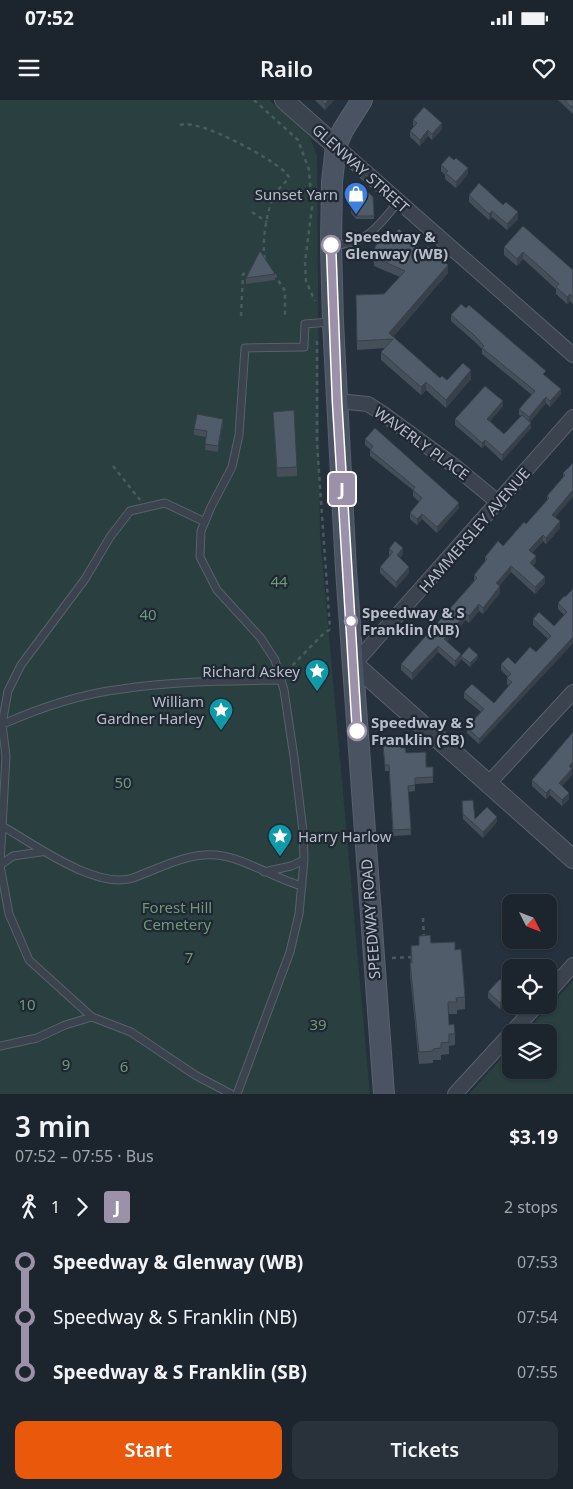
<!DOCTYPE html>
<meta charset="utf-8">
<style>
:root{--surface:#1c252e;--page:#29313a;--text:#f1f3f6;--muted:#a0a5aa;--line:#3a424a;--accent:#ea580c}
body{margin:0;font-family:"Noto Sans",sans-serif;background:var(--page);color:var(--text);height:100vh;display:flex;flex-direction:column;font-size:19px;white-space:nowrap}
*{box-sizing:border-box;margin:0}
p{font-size:16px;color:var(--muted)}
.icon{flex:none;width:28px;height:28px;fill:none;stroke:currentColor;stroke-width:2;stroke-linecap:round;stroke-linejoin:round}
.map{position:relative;height:994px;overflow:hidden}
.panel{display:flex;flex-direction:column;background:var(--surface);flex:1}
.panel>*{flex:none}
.badge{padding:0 10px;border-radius:4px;font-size:18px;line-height:32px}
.needle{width:32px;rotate:132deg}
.controls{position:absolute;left:502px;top:794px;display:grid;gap:10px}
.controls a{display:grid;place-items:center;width:55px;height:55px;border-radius:10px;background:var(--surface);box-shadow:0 1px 4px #0004,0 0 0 1px var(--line);font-size:25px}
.map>.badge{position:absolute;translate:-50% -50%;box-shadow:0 0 0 2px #fff}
.legs{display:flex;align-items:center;gap:8px;height:55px;padding:0 15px;font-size:16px}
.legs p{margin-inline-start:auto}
.summary{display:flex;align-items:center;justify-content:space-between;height:85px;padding:0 15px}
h1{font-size:28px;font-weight:600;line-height:38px}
.action{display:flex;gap:10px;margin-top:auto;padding:10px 15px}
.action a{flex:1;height:58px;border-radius:10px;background:var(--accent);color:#fff;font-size:20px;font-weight:600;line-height:58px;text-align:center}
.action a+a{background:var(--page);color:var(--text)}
ul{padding:0 15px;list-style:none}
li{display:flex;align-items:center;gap:18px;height:55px;font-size:19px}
li i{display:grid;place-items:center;width:8px;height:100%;margin:0 6px;background:currentColor}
li i::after{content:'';width:12px;height:12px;margin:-6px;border:4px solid;border-radius:50%;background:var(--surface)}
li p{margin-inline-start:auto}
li:first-child i{background:linear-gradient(#0000 50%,currentColor 0)}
li:last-child i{background:linear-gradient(currentColor 50%,#0000 0)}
.status{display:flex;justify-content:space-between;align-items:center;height:35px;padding:0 25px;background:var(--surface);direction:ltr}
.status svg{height:14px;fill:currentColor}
header{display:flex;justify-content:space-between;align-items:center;height:65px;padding:0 15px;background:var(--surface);font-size:22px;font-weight:600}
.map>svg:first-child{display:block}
</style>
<div class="status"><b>07:52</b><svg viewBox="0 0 49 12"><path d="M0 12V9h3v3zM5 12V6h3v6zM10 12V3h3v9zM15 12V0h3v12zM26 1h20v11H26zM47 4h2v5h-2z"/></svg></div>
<header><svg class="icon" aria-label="menu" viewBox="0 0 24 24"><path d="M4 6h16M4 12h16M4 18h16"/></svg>Railo<svg class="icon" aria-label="heart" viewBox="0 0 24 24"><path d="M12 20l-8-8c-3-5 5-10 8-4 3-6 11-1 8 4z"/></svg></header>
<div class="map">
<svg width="573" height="994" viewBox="0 0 573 994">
<rect width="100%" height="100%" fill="#26313e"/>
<path fill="#293f40" d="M0,0H269L309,36L317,55L320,435L370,994H0Z
M573,881V994H469L511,948V970H549V932H526Z"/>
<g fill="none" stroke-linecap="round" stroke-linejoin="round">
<defs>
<path id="service" d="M332,145C367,145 378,126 399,101
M1,625C39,608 80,594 122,589C174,581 227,581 279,580
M2,726C34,744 96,790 133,778C160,768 186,753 216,755C243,757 275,779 302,786
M0,764L6,656L2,624L8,591L21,565L85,479L110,437L130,411L165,403L205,422
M0,765L9,814L29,860L92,917L131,932L195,975L231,994
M0,765L13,756L41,752
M264,772L291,766L304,760
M0,946L37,938L65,925L92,917
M237,994L290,852L299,814L304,760L303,731L294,657L284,590L275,560L260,537L217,490L200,457L201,431L211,407L232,367L239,335L245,248L304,247L305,224L330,222"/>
<path id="minor" d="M336,46L573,255
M337,301L368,304L382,313L453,365L499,403
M354,564L573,317
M489,683L573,592
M549,892L573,865
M512,932L537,905
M455,994L511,933"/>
<path id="tertiary" d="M284,0L336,46
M354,564L573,759"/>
<path id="secondary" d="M362,0L343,30L336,46L332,82L331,145L333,222L346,470L384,994"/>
</defs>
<use href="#service" stroke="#58616c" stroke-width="9"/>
<use href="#minor" stroke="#58616c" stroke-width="16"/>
<use href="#tertiary" stroke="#58616c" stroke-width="20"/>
<use href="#secondary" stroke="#58616c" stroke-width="22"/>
<path stroke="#485c5e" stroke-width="2.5" stroke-dasharray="4 4" stroke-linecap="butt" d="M254,0L298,40L309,70L312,107L305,162L306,181L315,201
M180,25C199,18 273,59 287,74L289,77C285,84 277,89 274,96C267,108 261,147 265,159
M252,112L267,122
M274,174L285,191V215
M241,216L243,174L251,172
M317,241V344L330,529
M113,366L140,400
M287,571L325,532L332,529
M423,818L424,839
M392,858L413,857"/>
<use href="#service" stroke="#3a434e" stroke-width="7"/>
<use href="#minor" stroke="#3a434e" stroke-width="14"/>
<use href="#tertiary" stroke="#3a434e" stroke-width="18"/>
<use href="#secondary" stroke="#495361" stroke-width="20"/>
</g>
<path fill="#454f5a" d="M315,0H334L325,10Z
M558,0H573V14Z
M413,20L442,29L432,40L428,36L420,46L410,37V31L414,27L413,26Z
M441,65L468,74L456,88L445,79V75L441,71Z
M469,95L518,119L507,130L492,117L489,120L469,102Z
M351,97H373L374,119H356L351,113Z
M523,126L573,170V204L570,201L567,204L556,194V189L523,159L517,166L504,155V147Z
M373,153L448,173L393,237L440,278L447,280L471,279L446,308L426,290L421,295L381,260V252L385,248L357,250L356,195L384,194L400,177L374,166V162L373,161Z
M275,174V180L246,184V178Z
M451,215L546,276L561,294L550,307L546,303L530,322L531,328L502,361L485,345L482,348L455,325V319L503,306L490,321L504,334L521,316L519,315V309L532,295L482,254V249L475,242L451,221Z
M273,312L297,367V376L277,377Z
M223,325L218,352L205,350L206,337L194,335V329Z
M365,339L459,408L437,433L422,419L417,425L410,419V413L419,402L413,396V390L370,356V349L365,345Z
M573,363L555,417L560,428L546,444L543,441L532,453L536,462L533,466L545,483L535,494L511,472L499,486L500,493L483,514L479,511L469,523L466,520L447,541L461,560L455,567L438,552L412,580L401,570V564L474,481V475L485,462V457L503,446L526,424L547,400V396L563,377V373Z
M389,449L403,454L400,458L409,473L396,488L380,473V467L390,456L389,455Z
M573,489V543L479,644L467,633V627L481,612L464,598V592L494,603L509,586L507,584V578L508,577L501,570V564H515L536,552L548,539L533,525V519L554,526L564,515L558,509V503L565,497Z
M461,556L478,558L470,567L461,559Z
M573,632V668L572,669V675L562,686L569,699L562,706L550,695L546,699L532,686V680Z
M383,646L401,648L406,653L426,667H433V683L415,684V691L408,692L411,735L393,736L389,671H385Z
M462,706L475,719L497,722L483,738L463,719Z
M419,836L431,843L455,850L465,897V909L457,910V914H449V925L455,934V945L449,946V954L441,955V960H433V963L419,964L410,875L411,846H419Z
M511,889L500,909L488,898V892Z"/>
<path fill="#38404a" d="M328,0H334L325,10V4Z
M442,23V29L432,40V34Z
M428,30V36L420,46V40Z
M468,68V74L456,88V82Z
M492,111V117L489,120V114Z
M518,112V119L507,130V124Z
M523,152V159L517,166V159Z
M448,165V173L391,239L389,233Z
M570,194V201L567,204V197Z
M471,270V279L446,308V300Z
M426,282V290L421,295V287Z
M561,289V294L550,307V301Z
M546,297V303L529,323V317Z
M503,301V306L487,325V319Z
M223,319V325L218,352V346Z
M531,323V328L502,361V355Z
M485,340V345L482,348V343Z
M573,390V397L552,421V415Z
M459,403V408L437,433V427Z
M422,414V419L417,425V419Z
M560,421V428L546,444V438Z
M543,435V441L529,456V450Z
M403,448V454L397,462V455Z
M536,456V462L530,470V463Z
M511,466V472L499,486L496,483Z
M409,467V473L396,488V482Z
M545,477V483L535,494V487Z
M500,486V493L483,514V508Z
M479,504V511L469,523V516Z
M466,514V520L444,545V539Z
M573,537V543L479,644V639Z
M438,546V552L412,580V573Z
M461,554V560L455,567V561Z
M478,555V558L470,567V563Z
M573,662L572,675L559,689V683L569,666Z
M550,689V695L546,699V693Z
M569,693V699L562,706V700Z
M497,717V722L483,738V732Z
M511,890V896L500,909V903Z"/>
<path fill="#505c69" stroke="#38404a" d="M321,0H328L325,4Z
M564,0H573V8Z
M424,7L442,23L432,34L428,30L420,40L410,31L417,23L413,20Z
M449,56L454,60L456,58L468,68L456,82L445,73L448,71L441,65Z
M479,83L503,105L506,102L518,112L507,124L492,111L489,114L469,95Z
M357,90H366L373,97L374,116H356L351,110V97Z
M523,126L573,170V197L570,194L567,197L556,187L559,184L523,152L517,159L504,147Z
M399,129L423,151L428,146L448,165L389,233L440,278L442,276L447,280L463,263L471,270L446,300L426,282L421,287L381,252L393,239L357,241L356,195L384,194L405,171L374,157L376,154L373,153L377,142L391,138Z
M260,151L275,174L246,178Z
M461,204L466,208L469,205L546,271L543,274L561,289L550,301L546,297L529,317L519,309L535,291L482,248L484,246L475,236L451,215Z
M485,286L503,301L487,319L504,334L522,315L531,323L502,355L485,340L482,343L455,319Z
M294,310L297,367L277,368L273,312Z
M197,314L223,319L218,346L205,344L207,331L194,329Z
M375,328L459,403L437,427L422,414L417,419L410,413L422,398L413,390L415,387L370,350L373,346L365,339Z
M573,363V390L552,415L560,421L546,438L543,435L529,450L536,456L530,463L545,477L535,487L511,466L499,480L496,483L500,486L483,508L479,504L469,516L466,514L444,539L461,554L455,561L438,546L412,573L401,564L477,478L474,475L487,459L485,457L498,441L503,446L524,422L526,424L549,398L547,396L565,375L563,373Z
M395,441L403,448L397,455L409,467L396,482L380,467L393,452L389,449Z
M573,489V537L479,639L467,627L484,609L464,592L472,584L494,603L512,582L507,578L511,574L501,564L508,557L515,564L530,547L536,552L551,536L533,519L539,512L554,526L567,512L558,503L564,496L565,497Z
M469,547L478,555L470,563L461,556Z
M573,632V662L569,666L572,669L559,683L569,693L562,700L550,689L546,693L532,680Z
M400,643L401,648H405L406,653L426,652V667H433V677L415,678V685L408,686L411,729L393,730L389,665H385L383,646Z
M473,700L475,719L487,707L497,717L483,732L463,714L462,701Z
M430,835L431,843L455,842V850L461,849L465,897L456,898L457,902H448L449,925L454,924L455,934H449V942L441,943V948L433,949V951L419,952L410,863H412L411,846L419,845V836Z
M500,879L511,889L500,903L488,892Z"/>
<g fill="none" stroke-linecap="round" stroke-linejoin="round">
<defs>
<path id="line-1" d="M331,145L337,301L357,631"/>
</defs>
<use href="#line-1" stroke="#fff" stroke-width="11"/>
<use href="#line-1" stroke="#9b92aa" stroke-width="8"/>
</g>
<defs>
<symbol id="shop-pin" viewBox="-11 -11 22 30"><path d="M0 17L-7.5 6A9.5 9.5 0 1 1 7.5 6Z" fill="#3f7fe0" stroke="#1f2833"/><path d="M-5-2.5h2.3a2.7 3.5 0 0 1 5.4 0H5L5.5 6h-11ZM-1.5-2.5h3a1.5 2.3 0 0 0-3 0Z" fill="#fff"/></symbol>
<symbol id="sight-pin" viewBox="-11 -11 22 30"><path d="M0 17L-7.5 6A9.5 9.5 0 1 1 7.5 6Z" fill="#0f9aa8" stroke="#1f2833"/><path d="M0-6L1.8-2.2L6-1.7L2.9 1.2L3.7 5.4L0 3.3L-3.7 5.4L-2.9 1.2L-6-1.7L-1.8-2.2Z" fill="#fff"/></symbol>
</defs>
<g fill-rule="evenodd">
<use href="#shop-pin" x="342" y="80" width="28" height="38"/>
<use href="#sight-pin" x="303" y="557" width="28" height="38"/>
<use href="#sight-pin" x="207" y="596" width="28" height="38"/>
<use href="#sight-pin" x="266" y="722" width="28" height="38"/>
</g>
<g fill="#fff" stroke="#9b92aa" stroke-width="2.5">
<circle cx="331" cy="145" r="9"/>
<circle cx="351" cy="521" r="6"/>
<circle cx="357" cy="631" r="9"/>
</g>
<g text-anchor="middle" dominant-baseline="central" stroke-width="4.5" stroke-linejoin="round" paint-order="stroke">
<g font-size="15" fill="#b7bec9" stroke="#1f2833">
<text transform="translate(361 68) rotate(42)">GLENWAY STREET</text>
<text transform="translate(422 343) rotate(36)">WAVERLY PLACE</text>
<text transform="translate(474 430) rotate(-49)">HAMMERSLEY AVENUE</text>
<text transform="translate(370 819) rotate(-94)">SPEEDWAY ROAD</text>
</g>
<g font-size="15" fill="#b7bec9" stroke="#1f2833" text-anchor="end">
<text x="338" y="94">Sunset Yarn</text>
<text x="300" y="571">Richard Askey</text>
<text x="204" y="601">William<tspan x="204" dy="17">Gardner Harley</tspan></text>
<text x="298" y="736" text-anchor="start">Harry Harlow</text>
</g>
<g font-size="15" font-weight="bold" fill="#b7bec9" stroke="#1f2833" text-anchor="start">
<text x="345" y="136">Speedway &amp;<tspan x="345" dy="17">Glenway (WB)</tspan></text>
<text x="362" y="512">Speedway &amp; S<tspan x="362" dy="17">Franklin (NB)</tspan></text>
<text x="371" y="622">Speedway &amp; S<tspan x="371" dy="17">Franklin (SB)</tspan></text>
</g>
<g font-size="15" fill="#6f9877" stroke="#1f2833">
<text x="279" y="481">44</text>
<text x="148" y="514">40</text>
<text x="123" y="682">50</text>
<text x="177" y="807">Forest Hill<tspan x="177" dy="17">Cemetery</tspan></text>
<text x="189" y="857">7</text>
<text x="27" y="904">10</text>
<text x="318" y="924">39</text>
<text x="66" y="964">9</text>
<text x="124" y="966">6</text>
</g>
</g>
</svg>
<div class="controls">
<a><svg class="needle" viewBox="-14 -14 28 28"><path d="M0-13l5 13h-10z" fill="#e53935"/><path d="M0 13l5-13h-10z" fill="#a0a5aa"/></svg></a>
<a><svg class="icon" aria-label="locate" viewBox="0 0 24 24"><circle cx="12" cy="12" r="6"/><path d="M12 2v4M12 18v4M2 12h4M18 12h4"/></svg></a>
<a><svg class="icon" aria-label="layers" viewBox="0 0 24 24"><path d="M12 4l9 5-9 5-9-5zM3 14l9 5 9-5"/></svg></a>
</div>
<b class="badge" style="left:342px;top:389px;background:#9b92aa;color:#fff">J</b>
</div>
<section class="panel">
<div class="summary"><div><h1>3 min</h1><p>07:52 – 07:55 · Bus</p></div><b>$3.19</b></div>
<div class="legs"><svg class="icon" aria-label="walk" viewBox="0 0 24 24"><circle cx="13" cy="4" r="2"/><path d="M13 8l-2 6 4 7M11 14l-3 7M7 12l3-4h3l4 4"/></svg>1<svg class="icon" aria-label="forward" viewBox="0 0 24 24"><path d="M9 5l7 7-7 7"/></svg><b class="badge" style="background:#9b92aa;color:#fff">J</b><p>2 stops</p></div>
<ul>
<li><i style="color:#9b92aa"></i><b>Speedway &amp; Glenway (WB)</b><p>07:53</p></li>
<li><i style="color:#9b92aa"></i><span>Speedway &amp; S Franklin (NB)</span><p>07:54</p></li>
<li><i style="color:#9b92aa"></i><b>Speedway &amp; S Franklin (SB)</b><p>07:55</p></li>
</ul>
<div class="action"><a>Start</a><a>Tickets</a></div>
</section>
